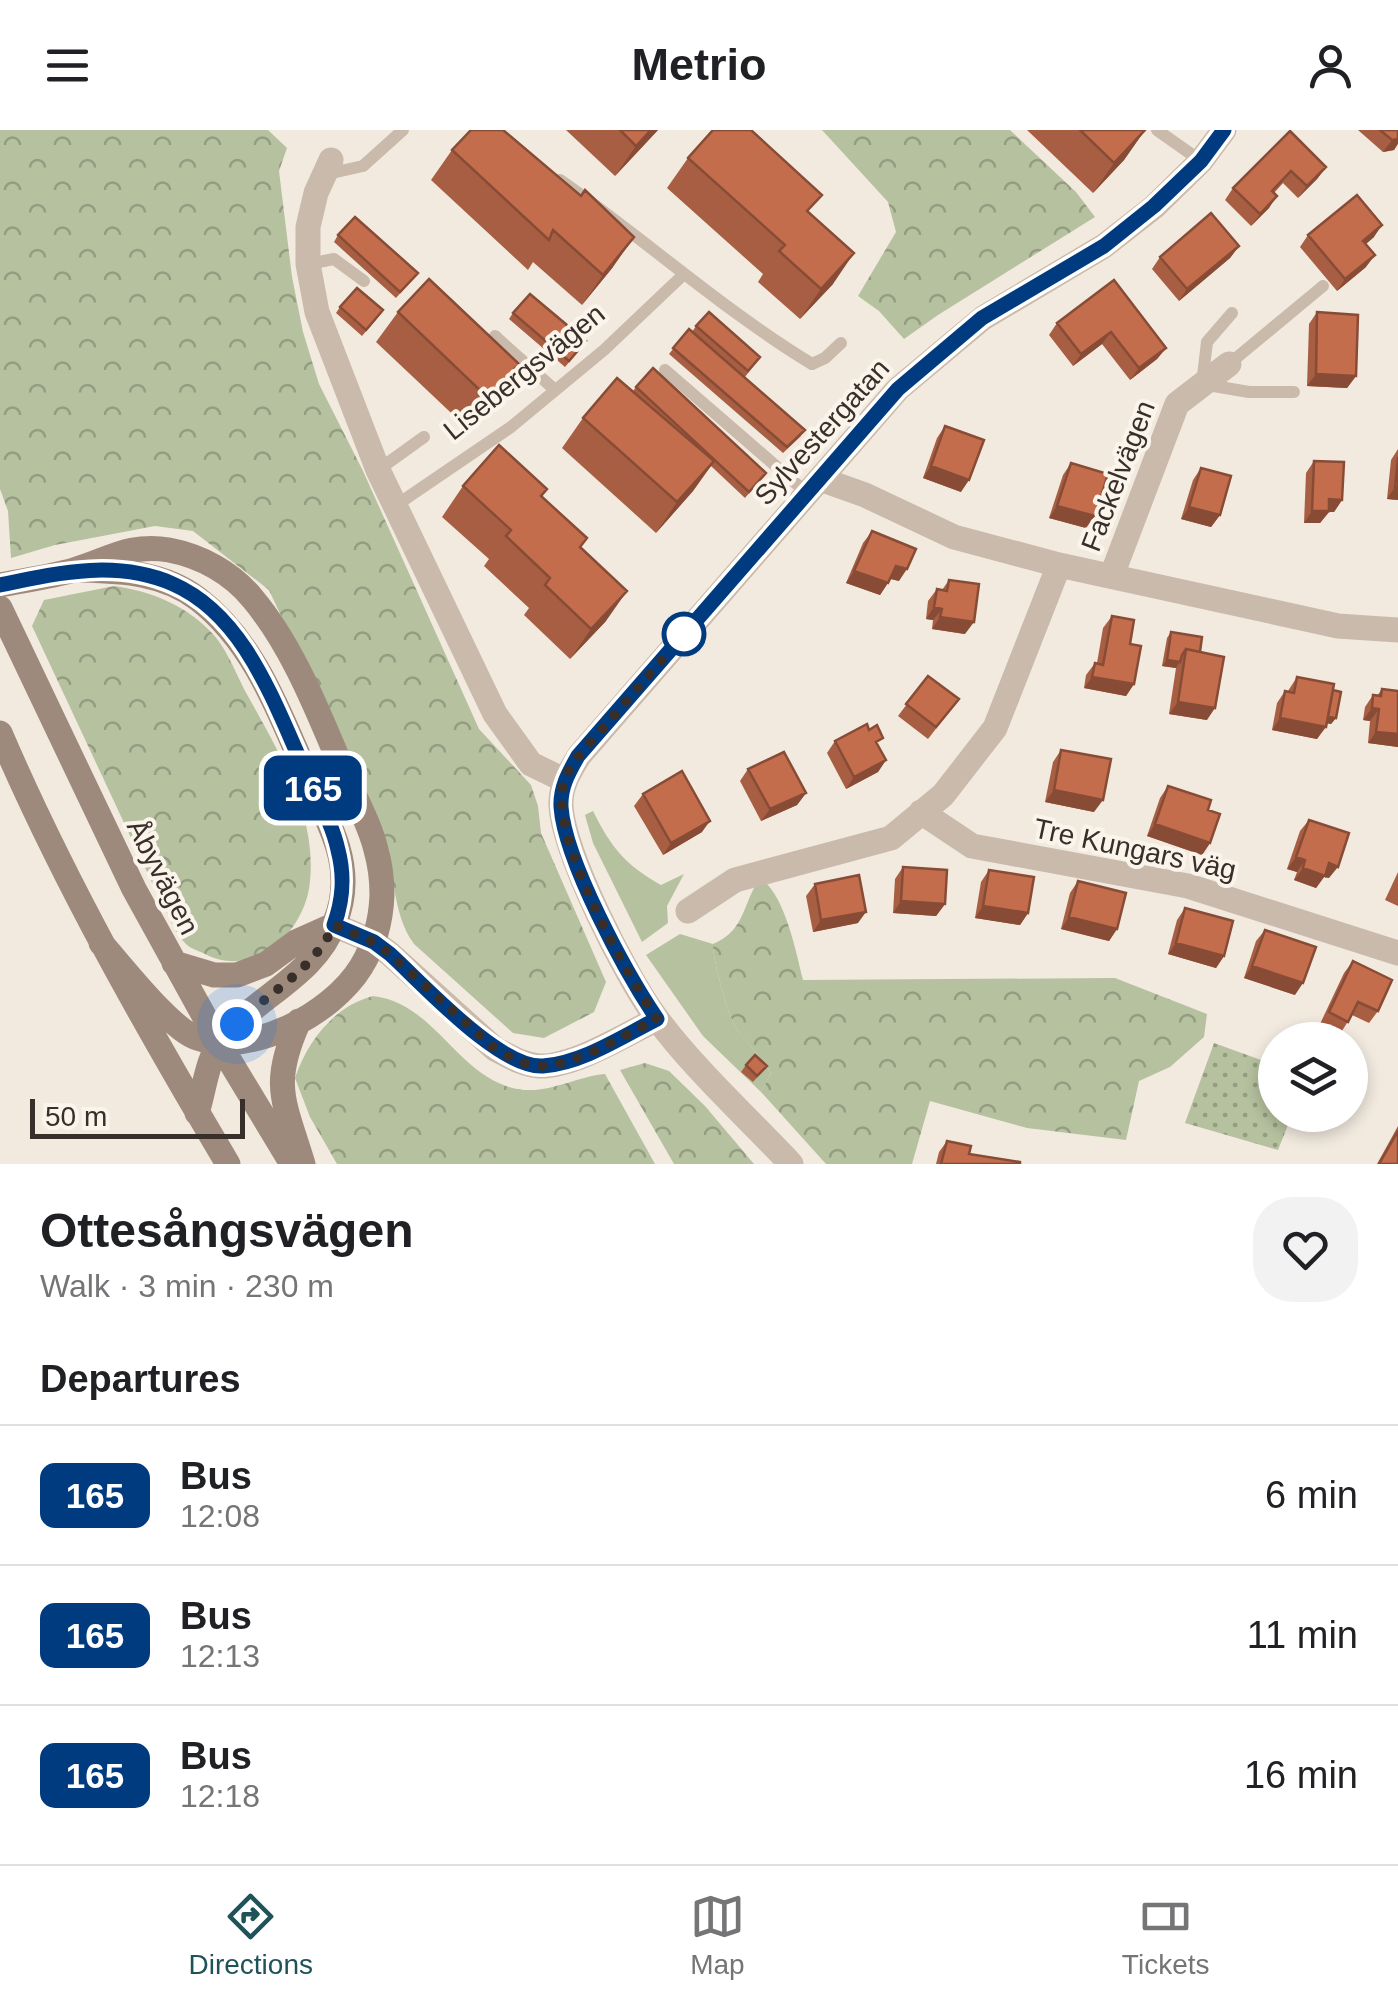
<!DOCTYPE html>
<meta charset="utf-8">
<style>
:root{--surface:#fff;--page:#f2f2f2;--text:#202124;--muted:#757577;--line:#e0e0e0;--accent:#205359}
body{margin:0;font-family:Arial,sans-serif;background:var(--page);color:var(--text);height:100vh;display:flex;flex-direction:column;font-size:38px;white-space:nowrap}
*{box-sizing:border-box;margin:0}
p{font-size:32px;color:var(--muted)}
.icon{flex:none;width:55px;height:55px;fill:none;stroke:currentColor;stroke-width:2;stroke-linecap:round;stroke-linejoin:round}
.map{position:relative;height:1034px;overflow:hidden}
.details{display:flex;flex-direction:column;background:var(--surface);flex:1}
.details>*{flex:none}
.badge{padding:0 20px;border-radius:15px;font-size:35px;line-height:65px}
.tools{position:absolute;left:1258px;top:892px;display:grid;gap:20px}
.tools a{display:grid;place-items:center;width:110px;height:110px;border-radius:50%;background:var(--surface);box-shadow:0 5px 15px #0003;font-size:50px}
.scale{position:absolute;left:30px;bottom:25px;width:215px;box-sizing:border-box;padding-left:10px;border:5px solid #382f2a;border-top:0;font-size:28px;line-height:35px;white-space:nowrap;color:#382f2a;-webkit-text-stroke:8px #faf4eb;paint-order:stroke}
.you{position:absolute;width:50px;height:50px;margin:-25px;border:8px solid #fff;border-radius:50%;background:#1a73e8;box-shadow:0 0 0 15px #1a73e833}
.map>.badge{position:absolute;translate:-50% -50%;box-shadow:0 0 0 5px #fff}
h2{padding:0 40px;font-size:38px;line-height:90px}
.round{display:grid;place-items:center;flex:none;width:105px;height:105px;border-radius:40px;background:var(--page)}
.overview{display:flex;align-items:center;justify-content:space-between;height:170px;padding:0 40px}
h1{font-size:48px;font-weight:600;line-height:75px}
ul{padding:0;list-style:none}
li{display:flex;align-items:center;gap:30px;height:140px;padding:0 40px;border-top:2px solid var(--line)}
li div{flex:1}
li b{display:block;font-size:38px}
li em{font-style:normal}
li .badge{min-width:110px;font-weight:700;text-align:center}
header{display:flex;justify-content:space-between;align-items:center;height:130px;padding:0 40px;background:var(--surface);font-size:45px;font-weight:600}
.dock{display:flex;justify-content:space-around;align-items:center;height:140px;border-top:2px solid var(--line);background:var(--surface);font-size:28px;color:var(--muted)}
.dock a{display:grid;justify-items:center;gap:5px}
.dock .selected{color:var(--accent)}
.map>svg:first-child{display:block}
</style>
<header><svg class="icon" aria-label="menu" viewBox="0 0 24 24"><path d="M4 6h16M4 12h16M4 18h16"/></svg>Metrio<svg class="icon" aria-label="person" viewBox="0 0 24 24"><circle cx="12" cy="8" r="4"/><path d="M4 21q1-7 8-7t8 7"/></svg></header>
<div class="map">
<svg width="1398" height="1034" viewBox="0 0 1398 1034">
<defs>
<pattern id="forest-crowns" width="20" height="18" patternUnits="userSpaceOnUse" patternTransform="scale(2.5)"><rect width="20" height="18" fill="#b5c19f"/><path d="M2 6a3 3 0 1 1 6 0M12 15a3 3 0 1 1 6 0" fill="none" stroke="#949d82"/></pattern>
<pattern id="park-dots" width="8" height="8" patternUnits="userSpaceOnUse" patternTransform="scale(2.5)"><rect width="8" height="8" fill="#b5c19f"/><path d="M2 2h.1M6 6h.1" fill="none" stroke="#949d82" stroke-width="1.8" stroke-linecap="round"/></pattern>
</defs>
<rect width="100%" height="100%" fill="#f2eadf"/>
<path fill="#b5c19f" d="M593,681C611,717 625,735 661,755L684,744L667,776L668,793L642,812L593,713L585,685Z
M680,804L713,814C712,827 729,889 736,898C748,913 760,927 771,943L761,962L703,906L646,825Z"/>
<path fill="url(#forest-crowns)" d="M0,0H268L287,18L279,41L292,147L303,202L319,254L363,341L479,599L531,655L538,676L541,703L606,852L594,882L544,908L513,903L414,814C391,782 396,742 383,705L269,460L193,401L155,396L55,415L11,428L8,381L0,359Z
M822,0H1010L1076,62L1095,87L938,185L904,209L879,181L858,166L896,102L888,72Z
M114,456C150,461 183,474 209,500C225,515 234,539 244,559C276,617 317,682 310,751C306,801 255,850 205,824C199,821 189,818 185,813C175,804 169,785 162,774L32,496L44,470Z
M760,748C785,764 796,822 803,850L1115,848L1207,884L1204,907L1170,937L1139,951L1126,1010L1027,998L930,971L912,1034H826L761,962L771,943C760,926 747,913 736,898C729,889 712,827 713,814C746,800 742,774 760,748Z
M373,866C432,873 453,937 506,956C542,969 572,947 605,944L655,1034H337L310,987L295,948C307,912 334,876 373,866Z
M645,933L669,941L705,976L754,1034H674L620,940Z"/>
<path fill="url(#park-dots)" d="M1214,913L1275,935V985H1292L1278,1020L1185,993Z"/>
<g fill="none" stroke-linecap="round" stroke-linejoin="round">
<path stroke="#cabaab" stroke-width="12" d="M1157,0L1201,31
M327,44L363,36L403,0
M560,50C646,110 723,180 812,234L825,228L841,213
M308,134L334,129L364,151
M1232,183L1207,212L1202,254L1249,262H1294
M495,206L555,260
M1229,234L1323,156
M665,240L807,363
M378,340L424,307
M395,376L511,297L604,220L683,145"/>
<path stroke="#cabaab" stroke-width="25" d="M331,30L316,63L308,97V134L317,182L378,340L495,584L531,634L564,650
M820,349L865,365L954,407L1059,435L1338,496L1398,500
M1112,445L1177,274L1229,234
M921,682L972,716L1188,756L1398,823
M688,781L735,750L891,708L943,665L995,598L1059,435
M334,795L374,812L390,824L495,919C509,926 523,935 539,936C574,937 627,904 657,889
M791,1034C746,986 693,938 655,886C625,845 564,724 561,676C560,657 569,642 579,626L898,259L983,188L1104,116L1154,77L1201,31L1224,0"/>
<path stroke="#9e8a7c" stroke-width="25" d="M82,440C123,441 164,443 198,469C253,511 278,579 305,641C316,666 330,691 338,718C345,742 345,768 335,792C315,847 255,866 221,911C207,929 204,961 197,983
M0,455C25,450 50,447 74,440C108,430 130,413 169,420C201,426 232,443 253,469C294,518 319,585 344,643C355,668 370,694 376,720C380,734 382,752 382,765C381,791 374,816 361,837C332,884 251,927 197,908C170,899 122,836 101,813
M0,478L134,759L219,913L292,1034
M0,603C64,752 145,894 228,1034
M174,833L214,845H237L266,834L296,812L334,795
M299,891C270,955 284,971 303,1034"/>
</g>
<path fill="#a85e42" d="M566,0H658L615,46Z
M1027,0H1145L1124,30L1093,63Z
M1358,0H1398V14L1394,20L1383,22Z
M1290,1L1326,37L1317,49L1298,68L1283,53L1274,63L1269,78L1251,96L1225,70L1233,58Z
M452,20L613,137L582,175L533,132L528,140L431,50Z
M688,28L809,83L833,154L800,189L758,152L763,144L667,58Z
M338,105L418,143L396,168L334,112Z
M1308,105L1374,107L1366,114V137L1337,161L1300,117Z
M1239,116L1230,128L1179,171L1152,139L1160,127Z
M1114,150L1166,218L1157,229L1130,250L1102,214L1073,236L1049,205L1057,193Z
M340,177L379,186L362,206L336,183Z
M398,182L519,234L497,264L466,297L376,212Z
M1317,182L1356,246L1347,258L1307,256L1309,194Z
M513,183L582,217L565,237L509,189Z
M696,196L760,227L745,247L801,306L783,323L669,224L689,199L692,202Z
M636,257L766,343L745,368L711,336L693,361L656,403L562,318L583,288L633,261Z
M945,296L961,362L923,348L937,308Z
M1398,319V370L1387,369L1391,330Z
M1314,331L1342,370L1334,382H1329L1320,393H1304L1306,343Z
M1071,333L1086,398L1049,388L1063,345Z
M1201,338L1220,385L1211,397L1181,389L1193,350Z
M463,356L547,359L542,367L580,418L606,491L570,529L524,485L529,478L484,436L489,429L442,387Z
M872,401L899,451L890,449L880,465L846,453L863,413Z
M949,450L965,504L932,499L933,490L926,489L928,471L937,459L942,460Z
M1112,486L1130,514L1134,554L1126,566L1084,558L1086,545L1095,533H1097L1103,498Z
M1171,502L1200,522L1207,590L1169,584L1176,538L1162,536L1167,508Z
M928,546L959,569L928,609L898,586Z
M1297,547L1333,560L1336,588L1331,594L1326,593L1317,609L1272,600L1277,573L1285,561H1288Z
M1382,559L1398,617L1368,613L1370,591L1363,590L1365,577L1373,565L1377,566Z
M835,611L878,615L886,630L878,642L846,659L827,623Z
M1061,620L1094,682L1045,672L1053,632Z
M748,639L806,663L797,675L761,691L740,651Z
M1168,656L1208,680L1210,713L1202,725L1147,706L1160,668Z
M643,664L702,702L663,725L634,676Z
M1309,690L1329,748L1324,747L1316,758L1294,750L1297,742L1287,739L1300,701Z
M903,737L945,774L936,786L893,783L895,749Z
M989,740L1028,783L1020,795L975,788L981,752Z
M1398,742V776L1385,770Z
M1078,751L1117,799L1109,811L1061,799L1070,763Z
M815,754L858,793L813,802L806,766Z
M1185,778L1224,826L1216,838L1168,824L1177,790Z
M1265,800L1295,865L1244,848L1256,811Z
M1353,831L1378,881L1369,893L1352,885L1340,904L1320,894L1344,843Z
M746,935L767,936L753,952L741,942Z
M1398,996V1034H1377Z
M947,1011L969,1024L1020,1034H936L939,1022Z"/>
<path fill="#884c36" d="M651,0H658L615,46L636,16Z
M1145,0L1124,30L1093,63L1114,33Z
M1398,9V13L1394,20L1383,22L1392,10Z
M1326,37L1317,49L1298,68L1307,56Z
M1277,66L1269,78L1251,96L1260,84Z
M1382,95L1374,107L1355,123L1363,111Z
M634,107L613,137L582,175L603,145Z
M1239,116L1230,128L1179,171L1187,159Z
M854,123L833,154L800,189L821,159Z
M1375,125L1366,137L1337,161L1345,149Z
M1111,202L1102,214L1073,236L1081,224Z
M1166,218L1157,229L1130,250L1139,238Z
M519,234L497,264L466,297L487,267Z
M1316,244L1356,246L1347,258L1307,256Z
M714,331L693,361L656,403L677,372Z
M931,336L969,350L961,362L923,348Z
M1395,357H1398V370L1387,369Z
M1329,369L1342,370L1334,382H1329L1320,393H1304L1312,381Z
M1057,376L1095,386L1086,398L1049,388Z
M1189,377L1220,385L1211,397L1181,389Z
M896,436L907,439L899,451L888,448Z
M854,441L888,453L880,465L846,453Z
M627,461L606,491L570,529L591,499Z
M934,477L942,479L933,490L926,489Z
M940,487L974,492L965,504L932,499Z
M1167,530L1180,532L1176,538L1162,536Z
M1092,547L1134,554L1126,566L1084,558Z
M1178,572L1215,578L1207,590L1169,584Z
M1372,578L1379,579L1370,591L1363,590Z
M1325,586L1336,588L1331,594L1321,592Z
M1280,588L1326,597L1317,609L1272,600Z
M1376,602L1398,604V617L1368,613Z
M886,630L878,642L846,659L854,647Z
M1054,660L1103,670L1094,682L1045,672Z
M806,663L797,675L761,691L770,679Z
M710,691L702,702L663,725L671,713Z
M1155,694L1210,713L1202,725L1147,706Z
M1296,727L1305,730L1297,742L1287,739Z
M1329,733L1338,737L1329,748L1324,747L1316,758L1294,750L1303,738Z
M901,771L945,774L936,786L893,783Z
M983,776L1028,783L1020,795L975,788Z
M866,782L858,793L813,802L821,790Z
M1069,787L1117,799L1109,811L1061,799Z
M1176,813L1224,826L1216,838L1168,824Z
M1252,836L1303,853L1295,865L1244,848Z"/>
<path fill="#c36d4d" stroke="#884c36" stroke-width="2.5" d="M471,0H503L581,66L585,60L634,107L603,145L553,100L549,110L452,20Z
M620,0H651L636,16Z
M713,0H751L822,65L807,81L854,123L821,159L779,121L785,115L688,28Z
M1080,0H1145L1114,33Z
M1380,0H1398V9L1392,10Z
M1290,1L1326,37L1307,56L1291,41L1272,61L1277,66L1260,84L1233,58Z
M1357,65L1382,95L1363,111L1375,125L1345,149L1308,105Z
M1211,83L1239,116L1187,159L1160,127Z
M355,87L418,143L400,162L338,105Z
M429,149L519,234L487,267L398,182Z
M1114,150L1166,218L1139,238L1111,202L1081,224L1057,193Z
M357,158L383,180L366,200L340,177Z
M530,164L586,211L569,231L513,183Z
M709,182L760,227L748,241L696,196Z
M1317,182L1358,185L1356,246L1316,244Z
M689,199L805,300L787,317L673,218Z
M653,238L766,343L749,362L636,257Z
M617,248L714,331L677,372L583,288Z
M945,296L984,310L969,350L931,336Z
M499,315L547,359L541,366L587,408L580,417L627,461L591,499L545,455L550,448L506,406L511,400L463,356Z
M1398,327V357H1395Z
M1314,331L1344,332L1342,370L1329,369V381H1312Z
M1071,333L1108,344L1095,386L1057,376Z
M1201,338L1231,346L1220,385L1189,377Z
M872,401L916,419L907,439L896,436L888,453L854,441Z
M949,450L979,454L974,492L940,487L942,479L934,477L937,459L947,461Z
M1112,486L1134,490L1130,514L1141,516L1134,554L1092,547L1095,533L1103,535Z
M1171,502L1202,507L1200,522L1186,519L1182,525L1180,532L1167,530Z
M1186,519L1224,527L1215,578L1178,572Z
M928,546L959,569L936,597L906,574Z
M1297,547L1334,554L1326,597L1280,588L1285,561L1294,563Z
M1382,559L1398,561V604L1376,602L1379,579L1372,578L1373,565L1381,566Z
M1333,560L1341,562L1336,588L1328,587Z
M867,594L869,600L877,595L883,608L876,612L886,630L854,647L835,611Z
M1061,620L1111,629L1103,670L1054,660Z
M784,622L806,663L770,679L748,639Z
M682,641L710,691L671,713L643,664Z
M1168,656L1211,670L1208,680L1220,684L1210,713L1155,694Z
M1309,690L1349,703L1338,737L1329,733L1325,746L1303,738L1305,730L1296,727Z
M903,737L947,740L945,774L901,771Z
M989,740L1034,747L1028,783L983,776Z
M859,745L866,782L821,790L815,754Z
M1078,751L1126,763L1117,799L1069,787Z
M1185,778L1233,791L1224,826L1176,813Z
M1265,800L1316,817L1303,853L1252,836Z
M1353,831L1392,850L1378,881L1358,872L1348,892L1329,882Z
M755,925L767,936L757,946L746,935Z
M1398,1001V1034H1379Z
M947,1011L971,1016L969,1024L1020,1032V1034H941Z"/>
<g fill="none" stroke-linecap="round" stroke-linejoin="round">
<defs>
<path id="line" d="M0,455C57,443 116,429 173,454C244,485 273,570 303,636C315,663 332,692 338,720C345,747 343,770 334,795L374,812L390,824C423,854 500,939 543,936C583,933 623,906 657,889C626,843 565,731 561,677C560,657 569,642 578,626L898,259L982,188L1104,116L1154,76L1201,31L1224,0"/>
</defs>
<use href="#line" stroke="#fff" stroke-width="22"/>
<use href="#line" stroke="#003b80" stroke-width="15"/>
<path stroke="#382f2a" stroke-width="10" stroke-dasharray="0 18" d="M237,894C270,861 314,840 334,795L374,812L390,824L495,919C509,926 523,935 539,936C574,937 627,904 657,889C627,845 544,699 565,649C573,628 592,611 607,594C634,562 661,531 688,500L684,504"/>
</g>
<circle fill="#fff" stroke="#003b80" stroke-width="5" cx="684" cy="504" r="20"/>
<g text-anchor="middle" dominant-baseline="central" stroke-width="8" stroke-linejoin="round" paint-order="stroke">
<g font-size="28" fill="#382f2a" stroke="#faf4eb">
<text transform="translate(524 242) rotate(-39)">Lisebergsvägen</text>
<text transform="translate(822 302) rotate(-48)">Sylvestergatan</text>
<text transform="translate(1118 346) rotate(-69)">Fackelvägen</text>
<text transform="translate(1135 719) rotate(12)">Tre Kungars väg</text>
<text transform="translate(163 747) rotate(63)">Åbyvägen</text>
</g>
</g>
</svg>
<div class="tools">
<a><svg class="icon" aria-label="layers" viewBox="0 0 24 24"><path d="M12 4l9 5-9 5-9-5zM3 14l9 5 9-5"/></svg></a>
</div>
<div class="scale">50 m</div>
<div class="you" style="left:237px;top:894px"></div>
<b class="badge" style="left:313px;top:658px;background:#003b80;color:#fff">165</b>
</div>
<section class="details">
<div class="overview"><div><h1>Ottesångsvägen</h1><p>Walk · 3 min · 230 m</p></div><a class="round"><svg class="icon" aria-label="heart" viewBox="0 0 24 24"><path d="M12 20l-8-8c-3-5 5-10 8-4 3-6 11-1 8 4z"/></svg></a></div>
<h2>Departures</h2>
<ul>
<li><span class="badge" style="background:#003b80;color:#fff">165</span><div><b>Bus</b><p>12:08</p></div><em>6 min</em></li>
<li><span class="badge" style="background:#003b80;color:#fff">165</span><div><b>Bus</b><p>12:13</p></div><em>11 min</em></li>
<li><span class="badge" style="background:#003b80;color:#fff">165</span><div><b>Bus</b><p>12:18</p></div><em>16 min</em></li>
</ul>
</section>
<nav class="dock">
<a class="selected"><svg class="icon" aria-label="directions" viewBox="0 0 24 24"><path d="M12 3l9 9-9 9-9-9zM9 14v-3h6M13 9l2 2-2 2"/></svg>Directions</a>
<a><svg class="icon" aria-label="map" viewBox="0 0 24 24"><path d="M3 6l6-2 6 2 6-2v14l-6 2-6-2-6 2zM9 4v14M15 6v14"/></svg>Map</a>
<a><svg class="icon" aria-label="tickets" viewBox="0 0 24 24"><path d="M3 7h18v10H3zM15 7v10"/></svg>Tickets</a>
</nav>
